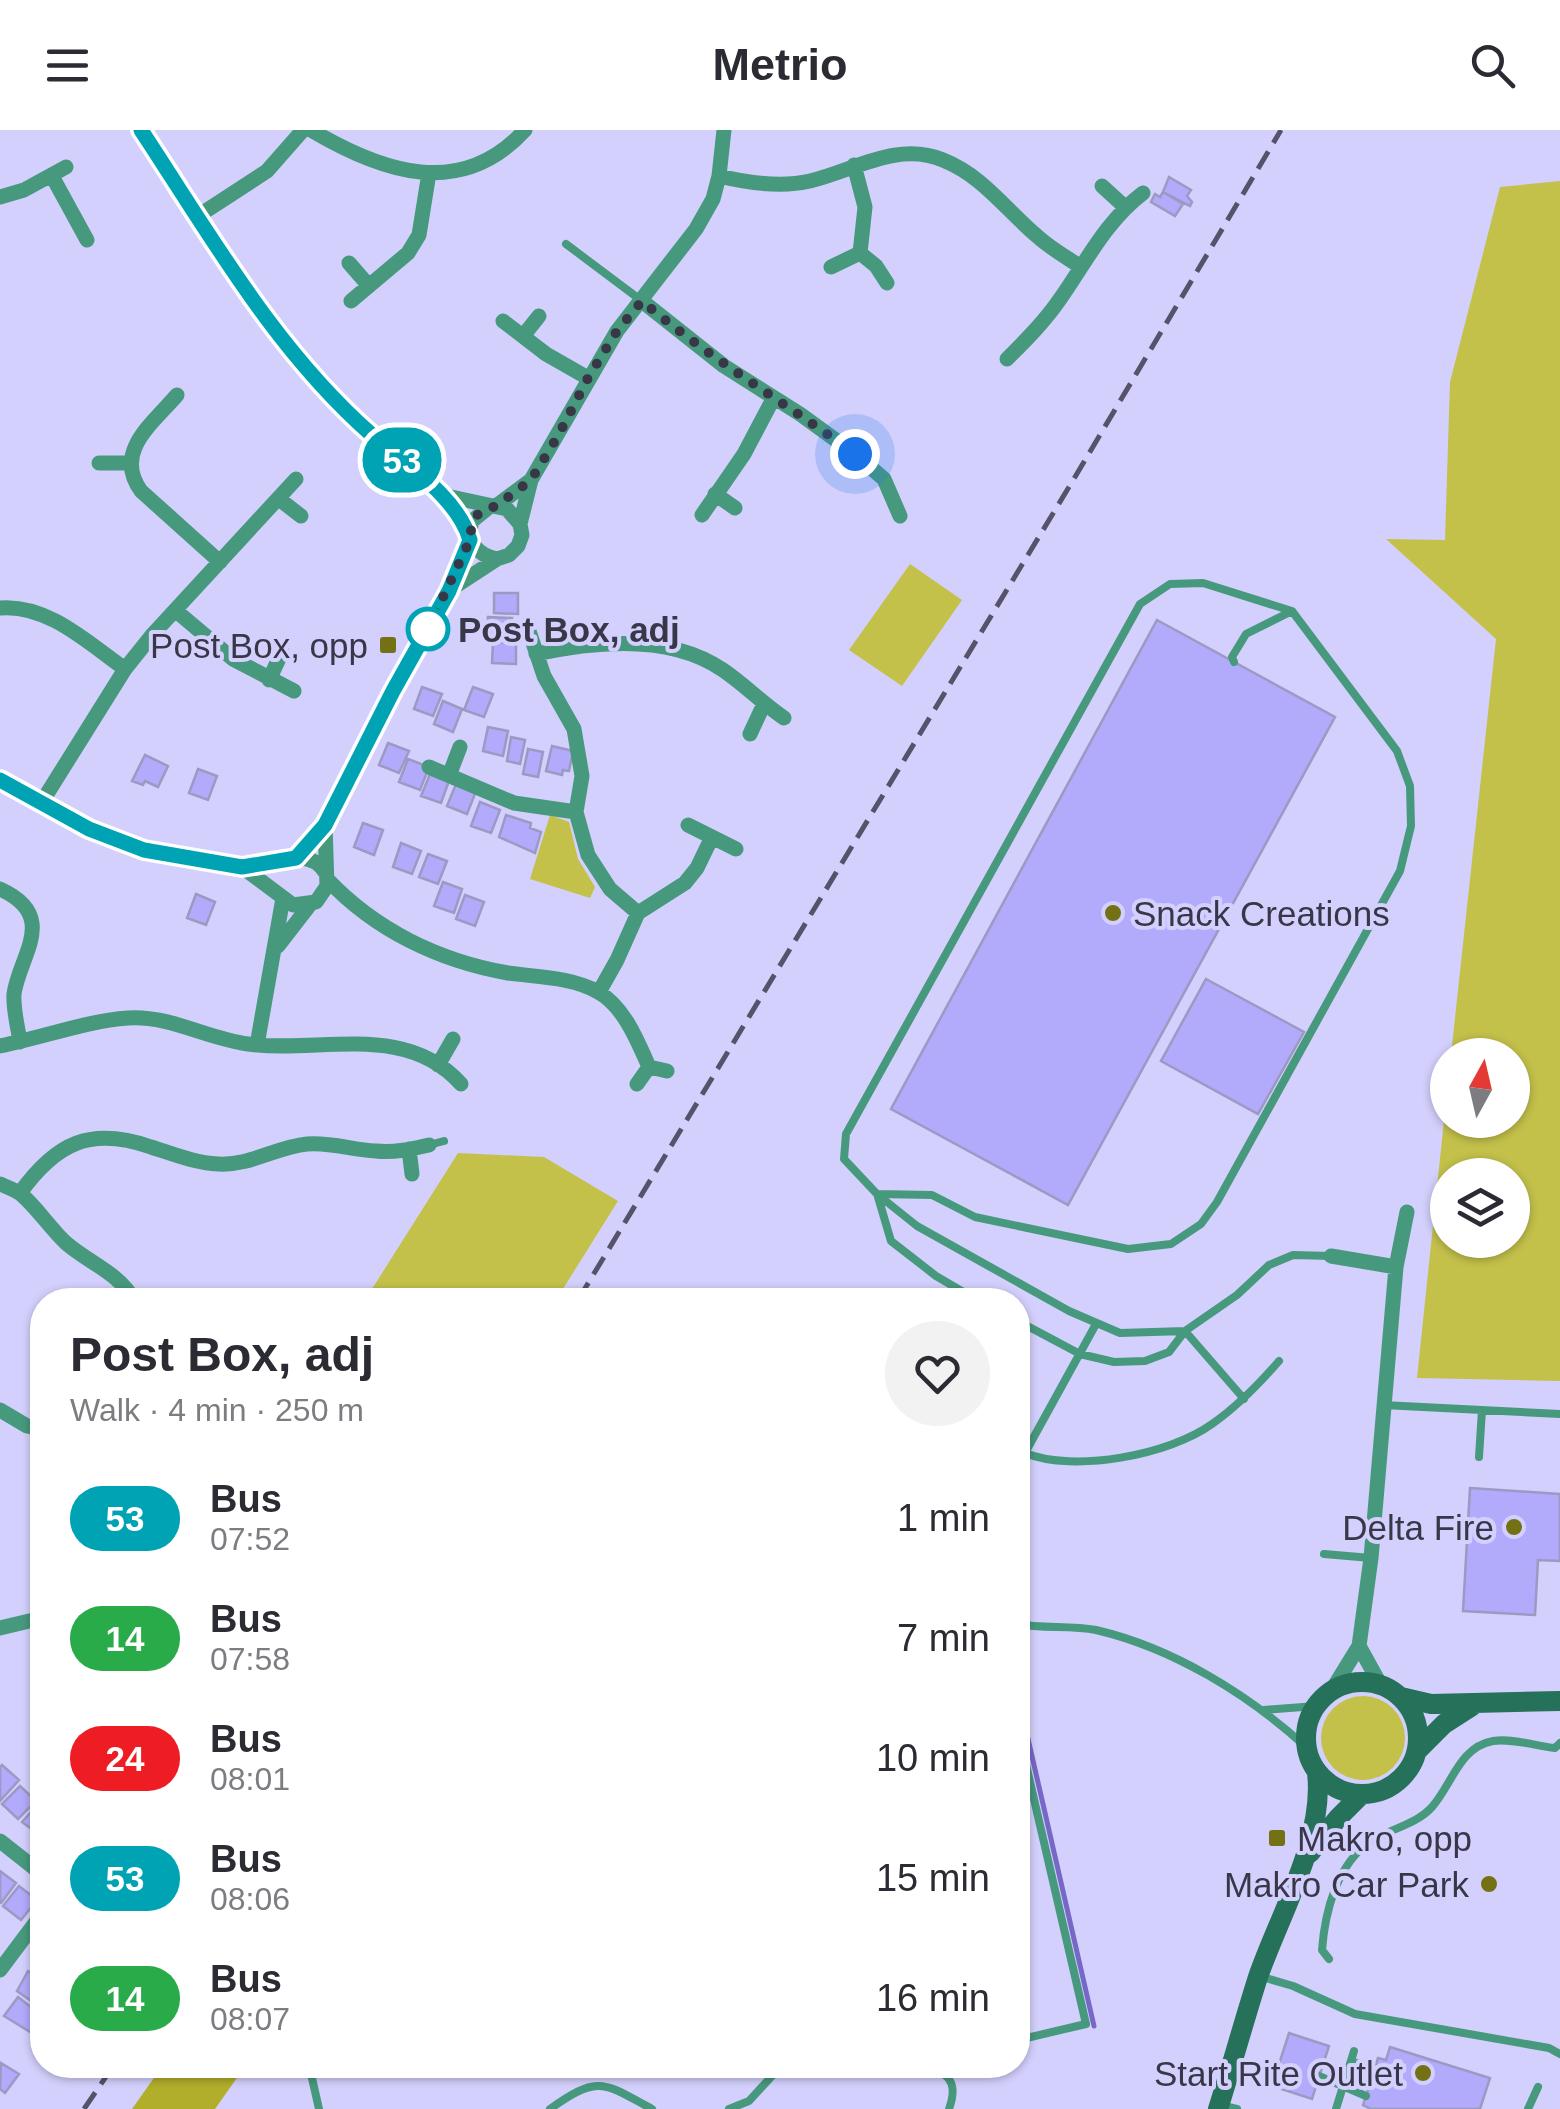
<!DOCTYPE html>
<meta charset="utf-8">
<style>
:root{--surface:#fff;--page:#f2f2f3;--text:#2b2b33;--muted:#7c7c81}
body{margin:0;font-family:Helvetica,sans-serif;background:var(--page);color:var(--text);height:100vh;display:flex;flex-direction:column;font-size:38px;white-space:nowrap}
*{box-sizing:border-box;margin:0}
p{font-size:32px;color:var(--muted)}
.icon{flex:none;width:55px;height:55px;fill:none;stroke:currentColor;stroke-width:2;stroke-linecap:round;stroke-linejoin:round}
.map{position:relative;flex:1;overflow:hidden}
.side{position:absolute;left:30px;top:1158px;width:1000px;height:790px;display:flex;flex-direction:column;background:var(--surface);border-radius:40px;box-shadow:0 2px 8px #0004}
.side>*{flex:none}
.badge{padding:0 20px;border-radius:32px;font-size:35px;line-height:65px}
.needle{width:65px;rotate:8deg}
.tools{position:absolute;left:1430px;top:908px;display:grid;gap:20px}
.tools a{display:grid;place-items:center;width:100px;height:100px;border-radius:50%;background:var(--surface);box-shadow:0 2px 8px #0004;font-size:50px}
.you{position:absolute;width:50px;height:50px;margin:-25px;border:8px solid #fff;border-radius:50%;background:#1a73e8;box-shadow:0 0 0 15px #1a73e833}
.map>.badge{position:absolute;translate:-50% -50%;box-shadow:0 0 0 5px #fff}
.round{display:grid;place-items:center;flex:none;width:105px;height:105px;border-radius:52px;background:var(--page)}
.headline{display:flex;align-items:center;justify-content:space-between;height:170px;padding:0 40px}
h1{font-size:48px;font-weight:700;line-height:75px}
ul{padding:0;list-style:none}
li{display:flex;align-items:center;gap:30px;height:120px;padding:0 40px}
li div{flex:1}
li b{display:block;font-size:38px}
li em{font-style:normal}
li .badge{min-width:110px;font-weight:700;text-align:center}
header{display:flex;justify-content:space-between;align-items:center;height:130px;padding:0 40px;background:var(--surface);font-size:45px;font-weight:700}
.map>svg:first-child{display:block}
</style>
<header><svg class="icon" aria-label="menu" viewBox="0 0 24 24"><path d="M4 6h16M4 12h16M4 18h16"/></svg>Metrio<svg class="icon" aria-label="search" viewBox="0 0 24 24"><circle cx="10" cy="10" r="6"/><path d="M15 15l6 6"/></svg></header>
<div class="map">
<svg width="1560" height="1979" viewBox="0 0 1560 1979">
<rect width="100%" height="100%" fill="#d3d0fd"/>
<path fill="#c3c14a" fill-rule="evenodd" d="M1560,51V1251L1417,1248L1447,962L1448,990H1512V925H1451L1496,509L1386,409L1445,410L1450,252L1500,57ZM1448,1045H1512V1110H1448Z
M910,434L962,470L902,556L849,520Z
M550,685L569,692L578,729L595,757L590,768L530,749Z
M458,1023L544,1027L618,1071L556,1170H365Z
M1321 1608a42 42 0 1 1 84 0a42 42 0 1 1-84 0Z"/>
<path fill="#b1ae2c" d="M163,1935H246L215,1979H132Z"/>
<g fill="none" stroke-linecap="round" stroke-linejoin="round">
<path stroke="#7768c8" stroke-width="5" d="M1020,1574L1094,1896"/>
</g>
<path fill="#b2aafb" stroke="#9c99c3" stroke-width="2.5" d="M1169,47L1191,60L1187,66L1192,72L1190,76L1163,62Z
M1163,62L1183,74L1175,86L1151,72L1155,64L1160,67Z
M494,463H518V484L494,483Z
M488,487L512,488L511,509L487,508Z
M1157,490L1335,587L1068,1075L891,979Z
M493,512L516,513V534L492,533Z
M422,557L442,564L433,586L414,579Z
M473,557L493,564L484,587L464,580Z
M443,571L462,579L453,602L434,594Z
M488,597L508,601L503,626L483,621Z
M511,607L525,610L520,634L507,631Z
M388,613L409,621L399,643L379,635Z
M552,616L573,621L569,641L563,640L562,645L546,641Z
M528,619L543,622L538,647L523,644Z
M145,625L168,636L158,657L145,651L143,655L132,651Z
M408,629L429,637L420,660L399,652Z
M198,639L217,646L208,670L189,663Z
M430,644L449,651L441,673L421,666Z
M456,654L476,661L467,684L447,676Z
M480,672L500,680L491,703L471,696Z
M506,685L531,693L530,698L541,702L535,723L499,707Z
M363,693L383,700L374,725L354,717Z
M401,713L421,721L412,744L393,737Z
M428,724L447,731L438,754L419,747Z
M443,752L462,759L454,783L434,776Z
M196,764L215,772L206,795L187,788Z
M465,765L484,772L475,796L456,789Z
M1206,849L1304,902L1258,984L1161,931Z
M1470,1358L1560,1364V1431L1538,1430L1535,1485L1463,1481Z
M2,1635L19,1650L0,1671V1637Z
M20,1656L36,1671L18,1689L2,1674Z
M41,1671L42,1703L40,1705L22,1692Z
M0,1741L16,1753L1,1773H0Z
M19,1756L37,1770L21,1790L3,1776Z
M28,1841L42,1851V1868L37,1875L17,1861Z
M18,1867L40,1884L38,1887L42,1895L35,1905L4,1886Z
M1289,1903L1329,1916L1312,1969L1272,1956Z
M1390,1917L1490,1948L1480,1979H1371L1363,1975L1378,1928L1386,1930Z
M1,1933L19,1944L5,1963L0,1959Z"/>
<g fill="none" stroke-linecap="round" stroke-linejoin="round">
<path stroke="#47997d" stroke-width="8" d="M566,114L642,171
M429,1015L444,1011
M877,1064L932,1065L975,1087L1128,1119L1171,1114L1201,1094L1217,1072L1400,741L1411,696L1410,656L1397,621L1292,481L1246,504L1232,527L1234,532
M878,1067L891,1111L936,1146L977,1170
M1018,1191L1080,1224L1114,1232L1145,1231L1169,1222L1185,1201L1237,1165L1269,1135L1293,1125L1331,1126
M1096,1194L1025,1323C1074,1343 1169,1325 1212,1294C1238,1276 1259,1254 1279,1231
M1244,1269L1185,1201L1120,1203L1069,1181L917,1096L877,1064L844,1029L846,1004L1140,474L1170,454L1203,453L1292,481
M1383,1275L1560,1284
M1479,1327L1482,1280
M1324,1424L1371,1428
M1018,1494C1043,1499 1070,1495 1096,1500C1173,1518 1248,1564 1306,1617
M1264,1580L1316,1576
M1018,1600L1086,1894L1018,1910
M1329,1829L1322,1820C1325,1781 1337,1734 1371,1711C1390,1699 1417,1694 1432,1677C1452,1655 1459,1617 1493,1611C1512,1608 1536,1616 1555,1618L1560,1613
M1259,1846L1293,1856L1355,1884L1549,1918L1560,1924
M1351,1931L1375,1938
M309,1935L319,1979
M795,1935L941,1943C956,1950 954,1965 949,1979
M1347,1945L1370,1953
M1319,1946L1366,1966
M1220,1975L1237,1979
M550,1979C599,1944 604,1953 652,1979
M729,1979L749,1971L782,1935
M1336,1979L1354,1921
M1528,1979L1538,1957"/>
<path stroke="#47997d" stroke-width="15" d="M141,0L268,193L361,295L442,365L470,405
M311,0C382,42 461,70 525,0
M52,46L87,110
M719,46C748,53 780,58 810,51C853,41 897,11 943,30C983,46 1005,79 1037,106C1050,118 1066,127 1081,137
M1102,56L1125,77
M0,67L24,60L66,37
M198,86L267,41L303,0
M860,123L876,136L887,153
M349,133L369,156
M831,137L860,123L865,77L854,35
M351,171L408,123L419,105L429,43
M642,171L724,236L800,284L855,324L884,349L900,386
M503,191L546,224L588,248
M523,206L539,186
M1007,229C1026,210 1045,191 1060,169C1086,132 1106,91 1143,63
M177,265C152,294 113,322 141,361L220,432
M99,333H130
M715,364L735,378
M442,365L507,379L520,394L522,405L518,416L509,425L497,429L451,459
M279,369L301,386
M496,376L531,350L617,201L696,99L713,69L719,46L724,0
M488,378L472,391C466,412 477,425 497,429
M702,385L744,324L773,269
M520,394L531,350
M0,478C48,474 88,513 125,539
M175,480L233,529L294,561
M529,501L544,546L574,599L582,646L576,682L588,725L610,759L638,783
M536,524C595,511 671,504 723,540C745,555 762,573 784,588
M269,550L282,522
M750,604L764,574
M429,637L514,673L576,682
M450,643L460,617
M0,650C68,692 122,716 201,730C216,732 232,737 247,736C273,735 308,715 325,742
M40,675L125,539L153,504L296,349
M712,707L736,719
M296,727L325,695L393,561L449,461L471,410
M242,737L293,775L316,772L327,756L325,695
M327,749C375,800 439,831 508,843C536,847 572,847 598,862C624,876 638,912 649,937L667,941
M0,759C60,786 19,826 14,864C13,880 18,897 20,912
M278,816L309,776
M599,862L617,830L638,783L685,753L697,738L712,707L688,695
M257,915L283,768
M0,916C42,908 85,891 128,888C169,885 208,909 248,914C319,924 405,891 461,954
M438,935L453,909
M637,954L649,937
M409,1019L412,1044
M0,1054C7,1057 16,1060 22,1065C38,1079 50,1098 66,1113C89,1133 119,1143 134,1170
M20,1063C56,1013 90,996 151,1017C173,1024 195,1033 218,1034C250,1036 276,1017 307,1014C332,1012 352,1020 376,1021C394,1023 412,1019 429,1015
M1331,1126L1396,1137
M0,1280L27,1296L42,1299
M0,1498L42,1488
M1359,1516L1380,1554
M1332,1560L1359,1516L1371,1428L1396,1137L1407,1082
M0,1711L42,1744
M0,1840L42,1784"/>
<path stroke="#267159" stroke-width="20" d="M1306 1608a56 56 0 1 1 112 0a56 56 0 1 1-112 0Z
M1401,1567L1431,1574L1560,1571
M1418,1620L1444,1594L1472,1576
M1310,1723L1338,1688L1359,1667
M1218,1979C1232,1935 1244,1891 1258,1847C1279,1786 1325,1708 1317,1643"/>
<path stroke="#545369" stroke-width="5" stroke-dasharray="20 10" stroke-linecap="butt" d="M578,1170L1072,352L1281,0
M84,1979L114,1935"/>
</g>
<g fill="none" stroke-linecap="round" stroke-linejoin="round">
<defs>
<path id="line" d="M0,650L89,699L144,720L242,737L296,728L325,695L393,561L449,461L470,410C457,366 405,334 372,305C275,220 211,106 141,0"/>
</defs>
<use href="#line" stroke="#fff" stroke-width="22"/>
<use href="#line" stroke="#00a3b4" stroke-width="15"/>
<path stroke="#383748" stroke-width="10" stroke-dasharray="0 18" d="M428,499L470,410L472,391L481,381L496,376L531,350L558,306L588,248L617,201L642,171C709,228 784,272 855,324"/>
</g>
<circle fill="#fff" stroke="#00a3b4" stroke-width="5" cx="428" cy="499" r="20"/>
<g fill="#737113" stroke="#d3d0fd" stroke-width="4">
<rect x="378" y="505" width="20" height="20" rx="5"/>
<circle cx="1113" cy="783" r="10"/>
<circle cx="1514" cy="1397" r="10"/>
<rect x="1267" y="1698" width="20" height="20" rx="5"/>
<circle cx="1489" cy="1754" r="10"/>
<circle cx="1423" cy="1943" r="10"/>
</g>
<g text-anchor="middle" dominant-baseline="central" stroke-width="8" stroke-linejoin="round" paint-order="stroke">
<g font-size="35" font-weight="bold" fill="#383748" stroke="#d3d0fd" text-anchor="start">
<text x="458" y="499">Post Box, adj</text>
</g>
<g font-size="35" fill="#383748" stroke="#d3d0fd" text-anchor="end">
<text x="368" y="515">Post Box, opp</text>
<text x="1133" y="783" text-anchor="start">Snack Creations</text>
<text x="1494" y="1397">Delta Fire</text>
<text x="1297" y="1708" text-anchor="start">Makro, opp</text>
<text x="1469" y="1754">Makro Car Park</text>
<text x="1403" y="1943">Start Rite Outlet</text>
</g>
</g>
</svg>
<div class="tools">
<a><svg class="needle" viewBox="-14 -14 28 28"><path d="M0-13l5 13h-10z" fill="#e53935"/><path d="M0 13l5-13h-10z" fill="#7c7c81"/></svg></a>
<a><svg class="icon" aria-label="layers" viewBox="0 0 24 24"><path d="M12 4l9 5-9 5-9-5zM3 14l9 5 9-5"/></svg></a>
</div>
<div class="you" style="left:855px;top:324px"></div>
<b class="badge" style="left:402px;top:330px;background:#00a3b4;color:#fff">53</b>
<section class="side">
<div class="headline"><div><h1>Post Box, adj</h1><p>Walk · 4 min · 250 m</p></div><a class="round"><svg class="icon" aria-label="heart" viewBox="0 0 24 24"><path d="M12 20l-8-8c-3-5 5-10 8-4 3-6 11-1 8 4z"/></svg></a></div>
<ul>
<li><span class="badge" style="background:#00a3b4;color:#fff">53</span><div><b>Bus</b><p>07:52</p></div><em>1 min</em></li>
<li><span class="badge" style="background:#29ab4a;color:#fff">14</span><div><b>Bus</b><p>07:58</p></div><em>7 min</em></li>
<li><span class="badge" style="background:#ee1d23;color:#fff">24</span><div><b>Bus</b><p>08:01</p></div><em>10 min</em></li>
<li><span class="badge" style="background:#00a3b4;color:#fff">53</span><div><b>Bus</b><p>08:06</p></div><em>15 min</em></li>
<li><span class="badge" style="background:#29ab4a;color:#fff">14</span><div><b>Bus</b><p>08:07</p></div><em>16 min</em></li>
</ul>
</section>
</div>
